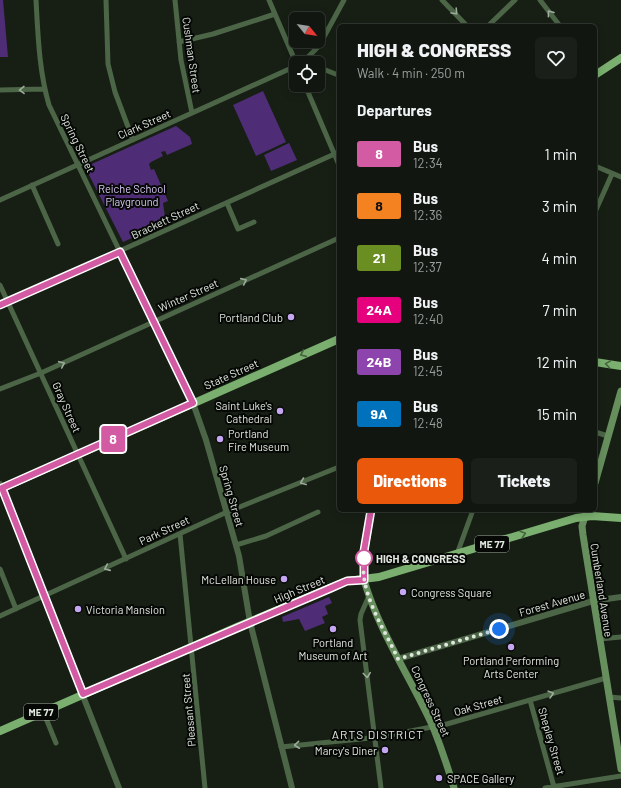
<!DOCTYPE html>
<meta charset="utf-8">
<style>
:root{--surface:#111710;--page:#1a2019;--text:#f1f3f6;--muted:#9c9f9f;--line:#303630;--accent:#ea580c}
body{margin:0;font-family:Barlow,sans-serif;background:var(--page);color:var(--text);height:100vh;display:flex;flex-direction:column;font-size:15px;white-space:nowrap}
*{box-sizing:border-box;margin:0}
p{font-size:13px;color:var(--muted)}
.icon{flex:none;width:22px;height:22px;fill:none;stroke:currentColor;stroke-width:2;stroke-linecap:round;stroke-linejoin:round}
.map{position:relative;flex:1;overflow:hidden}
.side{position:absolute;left:337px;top:24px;width:260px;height:488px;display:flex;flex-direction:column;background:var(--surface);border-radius:6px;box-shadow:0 2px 10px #0003,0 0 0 1px var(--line)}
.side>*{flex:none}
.badge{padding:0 8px;border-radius:3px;font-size:14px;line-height:26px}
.needle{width:26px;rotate:120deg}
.tools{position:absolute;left:289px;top:12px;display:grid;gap:8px}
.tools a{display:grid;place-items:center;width:36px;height:36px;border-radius:6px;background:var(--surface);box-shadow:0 2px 10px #0003,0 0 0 1px var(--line);font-size:20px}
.you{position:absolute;width:20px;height:20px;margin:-10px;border:3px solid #fff;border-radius:50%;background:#1a73e8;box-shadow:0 0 0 6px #1a73e833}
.map>.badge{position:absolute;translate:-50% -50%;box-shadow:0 0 0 2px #fff}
h2{padding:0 20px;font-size:15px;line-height:36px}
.round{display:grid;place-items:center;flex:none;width:42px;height:42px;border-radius:6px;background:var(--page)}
.head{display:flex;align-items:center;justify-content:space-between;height:68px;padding:0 20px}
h1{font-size:19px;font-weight:800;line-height:30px}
.cta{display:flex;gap:8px;margin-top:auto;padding:8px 20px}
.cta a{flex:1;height:46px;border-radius:6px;background:var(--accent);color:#fff;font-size:16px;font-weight:800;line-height:46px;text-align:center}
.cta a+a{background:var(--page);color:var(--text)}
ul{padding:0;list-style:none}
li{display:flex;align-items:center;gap:12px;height:52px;padding:0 20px}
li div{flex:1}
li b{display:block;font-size:15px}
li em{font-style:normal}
li .badge{min-width:44px;font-weight:700;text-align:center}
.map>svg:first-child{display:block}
</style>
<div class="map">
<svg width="621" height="788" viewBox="0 0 621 788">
<rect width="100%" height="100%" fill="#171f15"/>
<path fill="#4f2c76" d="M0,0H3L8,57H0Z
M263,91L286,142L256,156L233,105Z
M176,126L190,137L192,144L167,155L165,151L161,152L163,156L151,162L149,164L151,170L154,169L168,201L163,203L166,223L123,242L85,167Z
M289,143L297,160L271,171L264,155Z
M329,597L332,603L325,606L328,614L322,617L325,623L305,631L299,619L283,622L282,617Z"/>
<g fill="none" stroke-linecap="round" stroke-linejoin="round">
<path stroke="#4c6547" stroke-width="5" d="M36,0C38,35 39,71 49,105L193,403
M106,0L108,64L115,92L133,140
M175,0L181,60L192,113
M269,0L296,63
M442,0L467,26
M540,0L560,26
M488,26L515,0
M179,42L213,34L275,14
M302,63L319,46L344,0
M318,67L338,75
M305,85L339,165
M0,90L44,89
M595,166L621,177
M32,185L58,244
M0,200L296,66
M227,203L238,229L254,222
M595,212L612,174
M0,285L126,559
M0,305L339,152
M0,389L41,373L339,238
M595,432L608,436
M180,534L205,788
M236,545L266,536L318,512
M457,554L473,510
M0,569L16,609
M369,596L361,614L360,620L381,788
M0,616L227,512L339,467
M599,639L621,637
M609,697L621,698
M530,700L554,787
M43,711L56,743
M281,747L380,737L447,724L606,678
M545,788L621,776"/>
<path stroke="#4c6547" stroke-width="6" d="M193,403L206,440L239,556L250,622L292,788
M0,484L119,788
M398,659L593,601L621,597"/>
<path stroke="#668f5d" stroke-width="7" d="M595,483L621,391
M587,510L582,526L583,535L621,769
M364,580C379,632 411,678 433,727C441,747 448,768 454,788"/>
<path stroke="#7aaf6f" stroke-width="8" d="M595,75L621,58
M595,362L621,366
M0,489L339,339
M364,580V551L371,510
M0,731L237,627L347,581L379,577L576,518L592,516L621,518"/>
</g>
<defs><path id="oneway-chevron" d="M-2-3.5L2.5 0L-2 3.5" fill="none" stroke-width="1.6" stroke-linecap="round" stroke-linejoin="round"/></defs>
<g stroke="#9eac9b">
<use href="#oneway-chevron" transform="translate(455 12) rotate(47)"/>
<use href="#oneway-chevron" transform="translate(550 13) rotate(-127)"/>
<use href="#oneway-chevron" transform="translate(22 90) rotate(179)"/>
<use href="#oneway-chevron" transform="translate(244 281) rotate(-24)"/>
<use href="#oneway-chevron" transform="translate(62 364) rotate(-25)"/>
<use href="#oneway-chevron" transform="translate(303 482) rotate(158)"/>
<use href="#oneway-chevron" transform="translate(107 568) rotate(156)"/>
<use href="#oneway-chevron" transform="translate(367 675) rotate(83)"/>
<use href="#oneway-chevron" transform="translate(551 694) rotate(-15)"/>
<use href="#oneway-chevron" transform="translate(297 745) rotate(174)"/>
</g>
<g stroke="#45643f">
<use href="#oneway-chevron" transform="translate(303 354) rotate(156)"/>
<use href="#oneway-chevron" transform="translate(608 364) rotate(-171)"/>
<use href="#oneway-chevron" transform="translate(523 534) rotate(-17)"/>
</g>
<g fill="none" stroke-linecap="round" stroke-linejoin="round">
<defs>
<path id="line" d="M0,305L120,252L193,403L2,488L83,694L331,588L347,581L364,580V551L371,510"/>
</defs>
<use href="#line" stroke="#fff" stroke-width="9"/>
<use href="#line" stroke="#d25ba3" stroke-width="6"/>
<path stroke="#e1e7df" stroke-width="4" stroke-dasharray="0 7.2" d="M364,558C359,593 384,628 398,659L499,629"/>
</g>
<g fill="#c5a7f1" stroke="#050805" stroke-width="1.5">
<circle cx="291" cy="317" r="4"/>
<circle cx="280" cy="411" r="4"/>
<circle cx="220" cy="439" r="4"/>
<circle cx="284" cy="579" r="4"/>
<circle cx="403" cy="592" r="4"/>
<circle cx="78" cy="609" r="4"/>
<circle cx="333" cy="629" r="4"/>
<circle cx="511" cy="647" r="4"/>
<circle cx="385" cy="750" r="4"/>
<circle cx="439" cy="778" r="4"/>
</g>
<circle fill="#fff" stroke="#d25ba3" stroke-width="2" cx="364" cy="558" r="8"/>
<g text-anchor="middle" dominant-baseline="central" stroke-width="4" stroke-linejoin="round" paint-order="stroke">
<g fill="#050805" stroke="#9fa49e" stroke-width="1">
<rect x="475" y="536" width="34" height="16" rx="3"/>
<rect x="24" y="704" width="34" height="16" rx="3"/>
</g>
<g font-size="10" font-weight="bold" fill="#e1e7df">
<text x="492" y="544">ME 77</text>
<text x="41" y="712">ME 77</text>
</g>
<g font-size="11" fill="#e1e7df" stroke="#050805">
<text transform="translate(192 55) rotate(82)">Cushman Street</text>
<text transform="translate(144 124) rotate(-24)">Clark Street</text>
<text transform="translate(78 143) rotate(64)">Spring Street</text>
<text transform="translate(165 220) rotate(-25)">Brackett Street</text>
<text transform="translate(188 295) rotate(-24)">Winter Street</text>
<text transform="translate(231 374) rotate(-24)">State Street</text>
<text transform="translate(67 407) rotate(66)">Gray Street</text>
<text transform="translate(232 496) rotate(74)">Spring Street</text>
<text transform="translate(164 530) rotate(-25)">Park Street</text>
<text transform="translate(299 589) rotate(-23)">High Street</text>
<text transform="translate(602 590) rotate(81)">Cumberland Avenue</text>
<text transform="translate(552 603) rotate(-16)">Forest Avenue</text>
<text transform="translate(431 701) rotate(65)">Congress Street</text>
<text transform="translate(478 705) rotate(-16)">Oak Street</text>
<text transform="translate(188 710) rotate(-95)">Pleasant Street</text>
<text transform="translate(552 741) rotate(74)">Shepley Street</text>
</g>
<g font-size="11" fill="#dbcaf6" stroke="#050805">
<text x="132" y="188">Reiche School<tspan x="132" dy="13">Playground</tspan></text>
</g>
<g font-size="11" fill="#e1e7df" stroke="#050805" text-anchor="end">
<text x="283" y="317">Portland Club</text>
<text x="272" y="405">Saint Luke's<tspan x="272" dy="13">Cathedral</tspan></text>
<text x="228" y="433" text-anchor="start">Portland<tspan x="228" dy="13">Fire Museum</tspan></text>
<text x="276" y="579">McLellan House</text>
<text x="411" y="592" text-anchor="start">Congress Square</text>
<text x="86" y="609" text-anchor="start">Victoria Mansion</text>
<text x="333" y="642" text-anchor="middle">Portland<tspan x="333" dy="13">Museum of Art</tspan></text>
<text x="511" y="660" text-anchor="middle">Portland Performing<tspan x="511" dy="13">Arts Center</tspan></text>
<text x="377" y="750">Marcy's Diner</text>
<text x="447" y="778" text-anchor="start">SPACE Gallery</text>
</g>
<g font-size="11" font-weight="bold" fill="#e1e7df" stroke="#050805" text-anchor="start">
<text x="376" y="558">HIGH &amp; CONGRESS</text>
</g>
<g font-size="12" letter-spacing="1" fill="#e1e7df" stroke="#050805">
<text x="378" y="734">ARTS DISTRICT</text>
</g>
</g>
</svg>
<div class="tools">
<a><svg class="needle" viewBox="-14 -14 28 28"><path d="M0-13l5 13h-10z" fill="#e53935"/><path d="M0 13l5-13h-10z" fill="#9c9f9f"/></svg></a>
<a><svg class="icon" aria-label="locate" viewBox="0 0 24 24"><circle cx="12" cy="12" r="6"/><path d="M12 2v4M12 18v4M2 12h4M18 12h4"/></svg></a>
</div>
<div class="you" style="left:499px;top:629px"></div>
<b class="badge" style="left:113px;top:439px;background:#d25ba3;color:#fff">8</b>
<section class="side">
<div class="head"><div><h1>HIGH &amp; CONGRESS</h1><p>Walk · 4 min · 250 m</p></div><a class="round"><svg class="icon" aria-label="heart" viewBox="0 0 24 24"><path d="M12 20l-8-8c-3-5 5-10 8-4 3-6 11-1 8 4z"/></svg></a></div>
<h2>Departures</h2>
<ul>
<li><span class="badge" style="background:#d25ba3;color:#fff">8</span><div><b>Bus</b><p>12:34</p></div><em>1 min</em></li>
<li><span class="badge" style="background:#f58220;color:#111">8</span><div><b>Bus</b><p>12:36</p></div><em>3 min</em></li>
<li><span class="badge" style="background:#6b8e23;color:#fff">21</span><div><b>Bus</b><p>12:37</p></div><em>4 min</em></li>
<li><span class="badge" style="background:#e6007e;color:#fff">24A</span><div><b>Bus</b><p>12:40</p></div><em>7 min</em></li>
<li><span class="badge" style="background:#8e44ad;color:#fff">24B</span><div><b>Bus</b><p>12:45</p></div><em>12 min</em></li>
<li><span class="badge" style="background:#0072bc;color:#fff">9A</span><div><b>Bus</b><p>12:48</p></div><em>15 min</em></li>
</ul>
<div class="cta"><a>Directions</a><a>Tickets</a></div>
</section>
</div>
